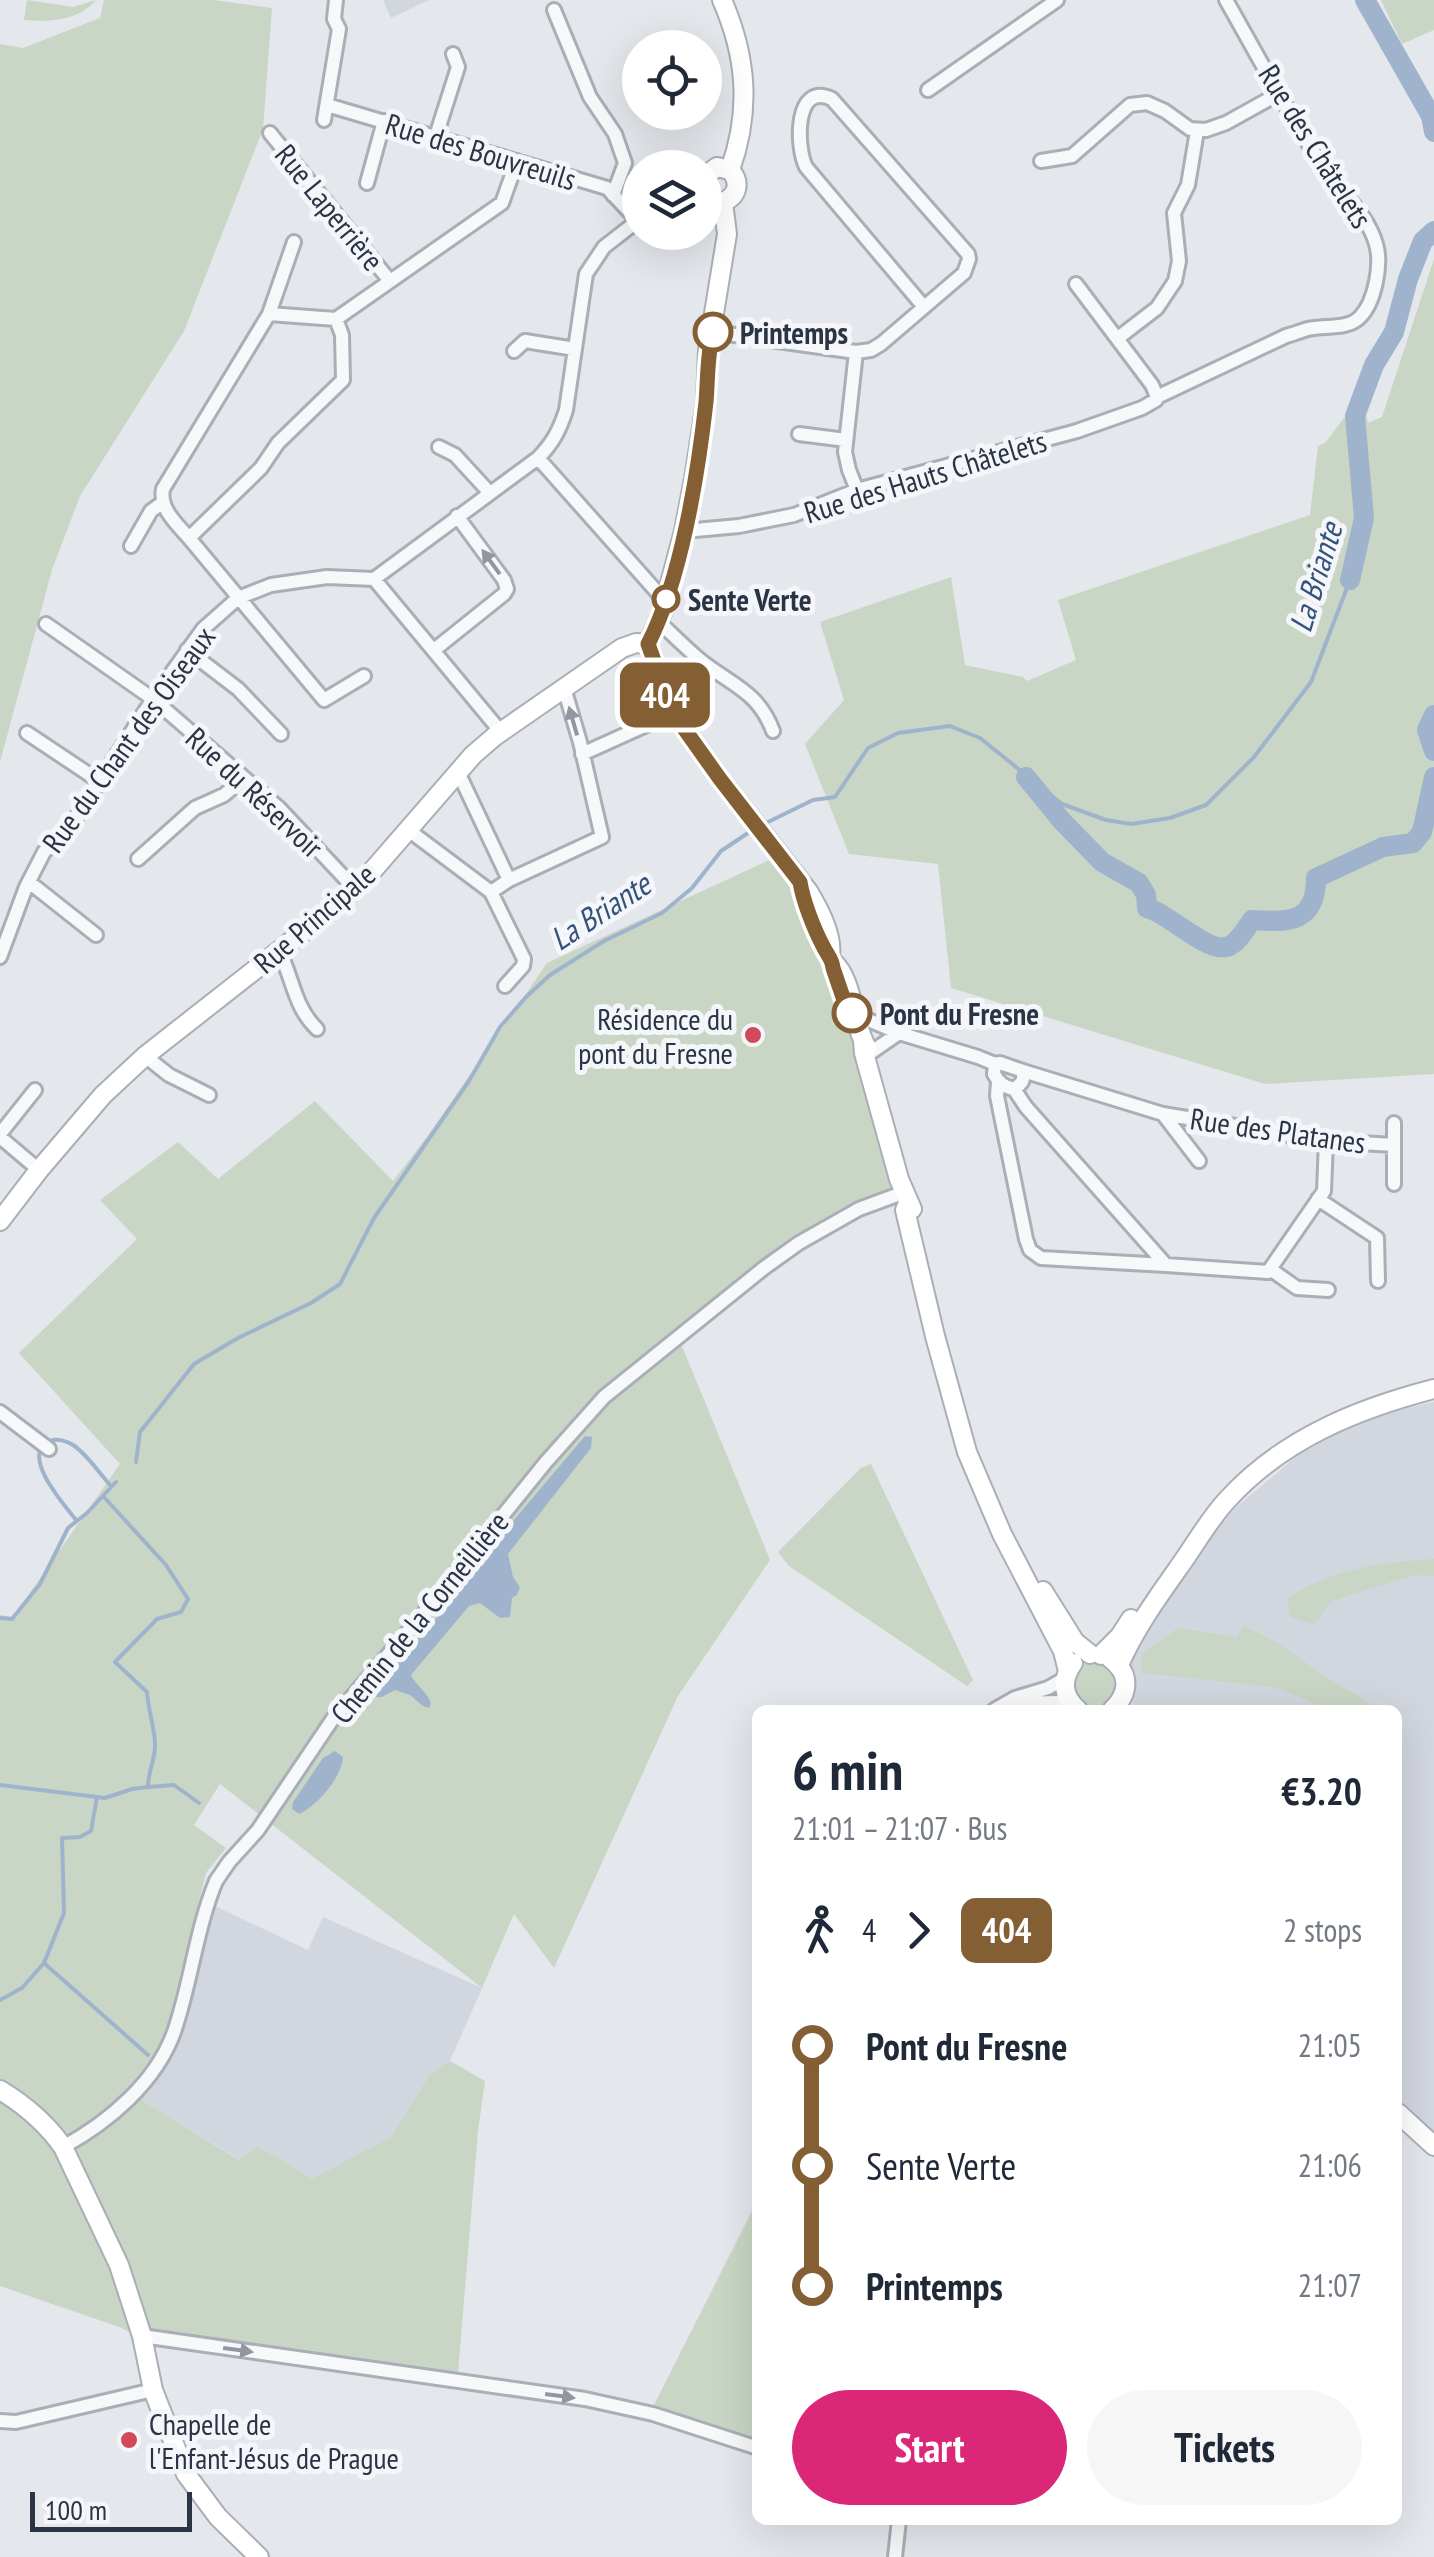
<!DOCTYPE html>
<meta charset="utf-8">
<style>
:root{--surface:#fff;--page:#f6f6f7;--text:#1f2937;--muted:#747a83;--accent:#db2777}
body{margin:0;font-family:"PT Sans Narrow",sans-serif;background:var(--page);color:var(--text);height:100vh;display:flex;flex-direction:column;font-size:38px;white-space:nowrap}
*{box-sizing:border-box;margin:0}
p{font-size:32px;color:var(--muted)}
.icon{flex:none;width:55px;height:55px;fill:none;stroke:currentColor;stroke-width:2;stroke-linecap:round;stroke-linejoin:round}
.map{position:relative;flex:1;overflow:hidden}
.sheet{position:absolute;left:752px;top:1705px;width:650px;height:820px;display:flex;flex-direction:column;background:var(--surface);border-radius:15px;box-shadow:0 10px 40px #0002}
.sheet>*{flex:none}
.badge{padding:0 20px;border-radius:15px;font-size:35px;line-height:65px}
.fabs{position:absolute;left:622px;top:30px;display:grid;gap:20px}
.fabs a{display:grid;place-items:center;width:100px;height:100px;border-radius:50%;background:var(--surface);box-shadow:0 10px 40px #0002;font-size:50px}
.scale{position:absolute;left:30px;bottom:25px;width:162px;box-sizing:border-box;padding-left:10px;border:5px solid #2b3445;border-top:0;font-size:28px;line-height:35px;white-space:nowrap;color:#2b3445;-webkit-text-stroke:8px #f4f6f9;paint-order:stroke}
.map>.badge{position:absolute;translate:-50% -50%;box-shadow:0 0 0 5px #fff}
.legs{display:flex;align-items:center;gap:15px;height:110px;padding:0 40px;font-size:32px}
.legs p{margin-inline-start:auto}
.headline{display:flex;align-items:center;justify-content:space-between;height:170px;padding:0 40px}
h1{font-size:55px;font-weight:700;line-height:75px}
.button{display:flex;gap:20px;margin-top:auto;padding:20px 40px}
.button a{flex:1;height:115px;border-radius:60px;background:var(--accent);color:#fff;font-size:40px;font-weight:700;line-height:115px;text-align:center}
.button a+a{background:var(--page);color:var(--text)}
ul{padding:0 40px;list-style:none}
li{display:flex;align-items:center;gap:35px;height:120px;font-size:38px}
li i{display:grid;place-items:center;width:15px;height:100%;margin:0 12px;background:currentColor}
li i::after{content:'';width:25px;height:25px;margin:-12px;border:8px solid;border-radius:50%;background:var(--surface)}
li p{margin-inline-start:auto}
li:first-child i{background:linear-gradient(#0000 50%,currentColor 0)}
li:last-child i{background:linear-gradient(currentColor 50%,#0000 0)}
.map>svg:first-child{display:block}
</style>
<div class="map">
<svg width="1434" height="2557" viewBox="0 0 1434 2557">
<rect width="100%" height="100%" fill="#e4e7ec"/>
<path fill="#d2d6de" d="M383,0H429L391,18Z
M1434,1402V2138L1398,2104V1710H1133L1131,1663L1133,1650L1196,1553L1234,1509L1298,1455L1369,1416Z
M200,1899L308,1950L323,1917L482,1988L450,2061L429,2075L391,2137L312,2180L258,2146L240,2160L126,2090L163,2042Z"/>
<path fill="#c9d6c5" d="M27,0L73,7L96,0C78,21 50,22 24,20Z
M104,0H214L272,8L263,129L184,331L80,496L52,570L0,762V44L23,48L100,18Z
M1381,0H1434V30L1402,44Z
M1434,259V1074L1265,1084L951,988L938,864L849,854L805,744L844,700L820,622L951,577L965,665L1023,677L1027,681L1076,660L1058,600L1310,515L1318,446L1325,443L1343,419L1366,413L1368,423L1382,417Z
M780,855L815,916L868,1082L895,1179L889,1189L878,1196C848,1212 814,1225 786,1243C747,1269 712,1302 677,1334L770,1560L678,1696L554,1968L514,1914L482,1988L220,1784L194,1825L226,1848L206,1873L163,2042L126,2090L239,2160L258,2146L312,2179L391,2137L429,2075L450,2061L485,2081L478,2131L458,2374L152,2346L122,2328L0,2286V1615L13,1617L120,1464L19,1353L137,1239L100,1200L178,1142L218,1179L315,1101L393,1181L429,1134L547,963Z
M871,1464L973,1680L967,1686L789,1566L778,1552L861,1468Z
M1434,1559V1576L1414,1575L1332,1601L1314,1625L1290,1617L1287,1598C1335,1568 1379,1563 1434,1559Z
M1244,1626L1282,1645L1325,1677L1367,1701L1375,1710H1331L1274,1687L1141,1673L1142,1653L1178,1628L1237,1637Z
M1071 1685a23 23 0 1 1 46 0a23 23 0 1 1-46 0Z
M752,2211L758,2216L757,2442L654,2405Z"/>
<path fill="#9fb4cc" d="M585,1436L592,1437L591,1448L508,1554L513,1577L520,1587L517,1595L512,1598L510,1617L500,1618L480,1603L469,1606L411,1675C416,1686 428,1692 431,1704L429,1708L423,1706L410,1695L395,1690L382,1697H375L370,1693L376,1683L445,1609L508,1527Z
M335,1751L343,1757C342,1777 317,1806 299,1814L292,1809L293,1802L323,1758Z"/>
<g fill="none" stroke-linecap="round" stroke-linejoin="round">
<path stroke="#9fb4cc" stroke-width="4" d="M764,824L813,800L835,797L868,748L898,733L950,726L980,738L1062,804L1106,820L1131,824L1170,818L1206,805L1254,757L1311,682L1350,580
M136,1462L140,1432L194,1364L238,1338L311,1303L340,1284L374,1218L469,1081L500,1027L526,997L550,975L604,941L662,913L692,888L721,851L751,831
M103,1496L166,1565L188,1599L181,1612L157,1619L115,1662L147,1692C148,1710 155,1729 155,1744C156,1757 148,1771 148,1787L174,1785L199,1803
M77,1521C66,1507 18,1454 50,1441C57,1438 67,1441 73,1445C87,1454 99,1473 111,1486
M0,1618L12,1619L40,1584L68,1528L87,1513L116,1482
M0,1785L105,1798L132,1789L148,1787
M44,1963L148,2055
M0,2000L22,1988L44,1963L64,1913L62,1838L80,1837L91,1831L97,1797"/>
<path stroke="#9fb4cc" stroke-width="20" d="M1365,0L1431,116L1434,132
M1350,580L1364,518L1355,416L1374,365L1394,332L1408,279L1423,241L1434,231
M1434,715L1427,730L1434,751
M1026,777L1062,821L1102,862L1139,883L1146,895L1147,908C1171,914 1211,958 1231,945C1240,940 1246,928 1252,920C1290,923 1316,922 1316,878L1383,847L1413,843L1422,832L1434,777"/>
<defs>
<path id="street" d="M554,10L590,97L615,134L625,163L613,195
M928,90L1057,0
M327,105L607,188L638,221
M324,120L339,29L334,19L336,0
M270,133L390,281
M436,136L458,67L453,54
M1041,161L1072,156L1130,105L1147,103L1165,111L1190,129L1206,130L1226,123L1280,93
M367,183L384,121
M1076,284L1152,385L1157,397
M269,314L294,242
M713,332L856,352L845,452L849,470L857,490
M1118,338L1157,308L1175,281L1179,261L1174,213L1188,185L1197,131
M514,351L525,341L575,349
M856,352L871,350L881,344L964,273L969,259L968,254L832,99C794,81 796,147 806,167L924,307
M799,434L846,440
M439,447L455,455L489,492
M538,458L665,601
M684,531L739,526L794,515L857,490L1077,431L1142,408L1156,400L1157,397L1286,336C1293,334 1301,331 1308,329C1324,325 1348,330 1360,317C1375,302 1382,264 1376,244C1367,213 1341,193 1324,168C1288,114 1258,56 1226,0
M189,538C177,524 159,509 163,489L269,314L336,319
M131,546L151,511L162,503
M374,579L501,732
M659,622C673,635 686,648 700,660C731,685 758,691 773,731
M46,624L153,699L279,808L354,888
M187,650L238,689L281,734
M434,650L504,594L507,589L504,580L457,516
M364,676L324,700L189,538L261,468L278,443L343,380L342,335L336,319L502,203L517,161
M27,733L99,781
M582,754L673,713
M458,772L509,880
M407,829L491,892L509,880L602,837L580,742L564,688
M138,859L195,808L224,795L244,778
M29,882L96,935
M491,892L524,959L523,966L505,986
M279,951C293,978 294,1007 317,1029
M0,957L26,887L44,852L70,827L153,699L203,629L238,598L271,585L327,577L374,579L538,458C553,443 560,429 566,410L586,274L604,247L640,219
M852,1013L899,1033L978,1057L995,1064L1000,1063L1023,1071C1024,1080 1023,1083 1014,1089C1004,1087 999,1083 994,1074L995,1064
M870,1053L899,1033
M145,1056L169,1075L209,1095
M1023,1071L1163,1114L1326,1141L1394,1145
M998,1082L997,1096L1026,1239L1030,1250L1041,1258L1166,1265
M1014,1089L1026,1107L1166,1265L1268,1272L1324,1191L1326,1141
M1163,1114L1199,1161
M1394,1123V1184
M0,1134L35,1090
M0,1137L39,1170
M1318,1199L1377,1238L1378,1281
M1270,1269L1297,1288L1328,1290
M0,1412L49,1449
M1017,1703L1060,1702L1074,1708
M994,1710L1015,1698L1048,1688L1064,1679
M63,2147C109,2122 156,2082 174,2032C191,1983 196,1929 216,1881L229,1862L258,1830L332,1720L424,1613L546,1462L604,1397L764,1268L799,1243L859,1209L905,1192
M142,2336L585,2399L653,2414L758,2448
M0,2421L16,2422L153,2390
M895,2557L899,2520"/>
<path id="secondary" d="M722,0C747,57 751,111 730,170
M705,176L717,167L730,170
M705,193L712,200L723,202
M723,202C738,196 741,182 730,170
M648,644L662,613L684,531L694,479L706,402L708,350L727,234L723,202
M648,644L673,713L720,779L808,891C819,909 833,935 830,955
M833,962C854,981 852,1023 867,1048
M863,1041L864,1053L899,1179L912,1209
M908,1203L905,1210L935,1336L967,1452L1002,1534L1063,1651L1068,1671
M0,1221L39,1170L103,1095L145,1056L326,914L367,877L473,755L495,736L622,648L636,643L648,644
M1043,1591L1075,1642L1090,1654
M1101,1655L1120,1636L1131,1619
M1111,1659C1131,1674 1129,1694 1112,1710
M1073,1663C1061,1680 1062,1696 1078,1710
M1119,1665C1134,1630 1157,1598 1179,1567C1195,1545 1209,1519 1228,1499C1283,1439 1357,1409 1434,1389
M0,2090C25,2105 46,2123 63,2147L119,2265L142,2336L153,2390L186,2474L218,2517L259,2557
M1398,2113L1434,2146"/>
</defs>
<use href="#street" stroke="#a9aeb7" stroke-width="18"/>
<use href="#secondary" stroke="#a9aeb7" stroke-width="22"/>
<use href="#street" stroke="#f7f8fa" stroke-width="12"/>
<use href="#secondary" stroke="#fff" stroke-width="18"/>
</g>
<defs><path id="oneway-solid" d="M-6-.8H1V-3.2L6.5 0L1 3.2V.8H-6Z" transform="scale(2.5)"/></defs>
<g fill="#9196a0">
<use href="#oneway-solid" transform="translate(491 562) rotate(-126)"/>
<use href="#oneway-solid" transform="translate(573 721) rotate(-106)"/>
<use href="#oneway-solid" transform="translate(238 2350) rotate(8)"/>
<use href="#oneway-solid" transform="translate(560 2396) rotate(8)"/>
</g>
<g fill="none" stroke-linecap="round" stroke-linejoin="round">
<defs>
<path id="line-1" d="M713,332C707,356 708,378 706,402C698,474 681,580 648,644L673,713L720,779L800,882C803,901 814,929 823,946C827,955 832,958 833,968L846,1006L852,1013"/>
</defs>
<use href="#line-1" stroke="#fff" stroke-width="22"/>
<use href="#line-1" stroke="#845f34" stroke-width="15"/>
</g>
<g fill="#fff" stroke="#845f34" stroke-width="5">
<circle cx="713" cy="332" r="18"/>
<circle cx="666" cy="599" r="12"/>
<circle cx="852" cy="1013" r="18"/>
</g>
<g fill="#d1495b" stroke="#f4f6f9" stroke-width="4">
<circle cx="753" cy="1035" r="10"/>
<circle cx="129" cy="2440" r="10"/>
</g>
<g text-anchor="middle" dominant-baseline="central" stroke-width="10" stroke-linejoin="round" paint-order="stroke">
<g font-size="30" fill="#2b3445" stroke="#f4f6f9">
<text transform="translate(1316 146) rotate(58)">Rue des Châtelets</text>
<text transform="translate(481 151) rotate(17)">Rue des Bouvreuils</text>
<text transform="translate(330 207) rotate(51)">Rue Laperrière</text>
<text transform="translate(925 476) rotate(-17)">Rue des Hauts Châtelets</text>
<text transform="translate(128 739) rotate(-54)">Rue du Chant des Oiseaux</text>
<text transform="translate(255 792) rotate(43)">Rue du Réservoir</text>
<text transform="translate(314 918) rotate(-41)">Rue Principale</text>
<text transform="translate(1278 1130) rotate(8)">Rue des Platanes</text>
<text transform="translate(419 1617) rotate(-51)">Chemin de la Corneillière</text>
</g>
<g font-size="30" font-weight="bold" fill="#2b3445" stroke="#f4f6f9" text-anchor="start">
<text x="740" y="332">Printemps</text>
<text x="688" y="599">Sente Verte</text>
<text x="880" y="1013">Pont du Fresne</text>
</g>
<g font-size="30" fill="#2b3445" stroke="#f4f6f9" text-anchor="end">
<text x="733" y="1018">Résidence du<tspan x="733" dy="34">pont du Fresne</tspan></text>
<text x="149" y="2423" text-anchor="start">Chapelle de<tspan x="149" dy="34">l'Enfant-Jésus de Prague</tspan></text>
</g>
<g font-size="32" font-style="italic" fill="#34527a" stroke="#f4f6f9">
<text transform="translate(1315 577) rotate(-73)">La Briante</text>
<text transform="translate(600 911) rotate(-33)">La Briante</text>
</g>
</g>
</svg>
<div class="fabs">
<a><svg class="icon" aria-label="locate" viewBox="0 0 24 24"><circle cx="12" cy="12" r="6"/><path d="M12 2v4M12 18v4M2 12h4M18 12h4"/></svg></a>
<a><svg class="icon" aria-label="layers" viewBox="0 0 24 24"><path d="M12 4l9 5-9 5-9-5zM3 14l9 5 9-5"/></svg></a>
</div>
<div class="scale">100 m</div>
<b class="badge" style="left:665px;top:695px;background:#845f34;color:#fff">404</b>
<section class="sheet">
<div class="headline"><div><h1>6 min</h1><p>21:01 – 21:07 · Bus</p></div><b>€3.20</b></div>
<div class="legs"><svg class="icon" aria-label="walk" viewBox="0 0 24 24"><circle cx="13" cy="4" r="2"/><path d="M13 8l-2 6 4 7M11 14l-3 7M7 12l3-4h3l4 4"/></svg>4<svg class="icon" aria-label="forward" viewBox="0 0 24 24"><path d="M9 5l7 7-7 7"/></svg><b class="badge" style="background:#845f34;color:#fff">404</b><p>2 stops</p></div>
<ul>
<li><i style="color:#845f34"></i><b>Pont du Fresne</b><p>21:05</p></li>
<li><i style="color:#845f34"></i><span>Sente Verte</span><p>21:06</p></li>
<li><i style="color:#845f34"></i><b>Printemps</b><p>21:07</p></li>
</ul>
<div class="button"><a>Start</a><a>Tickets</a></div>
</section>
</div>
